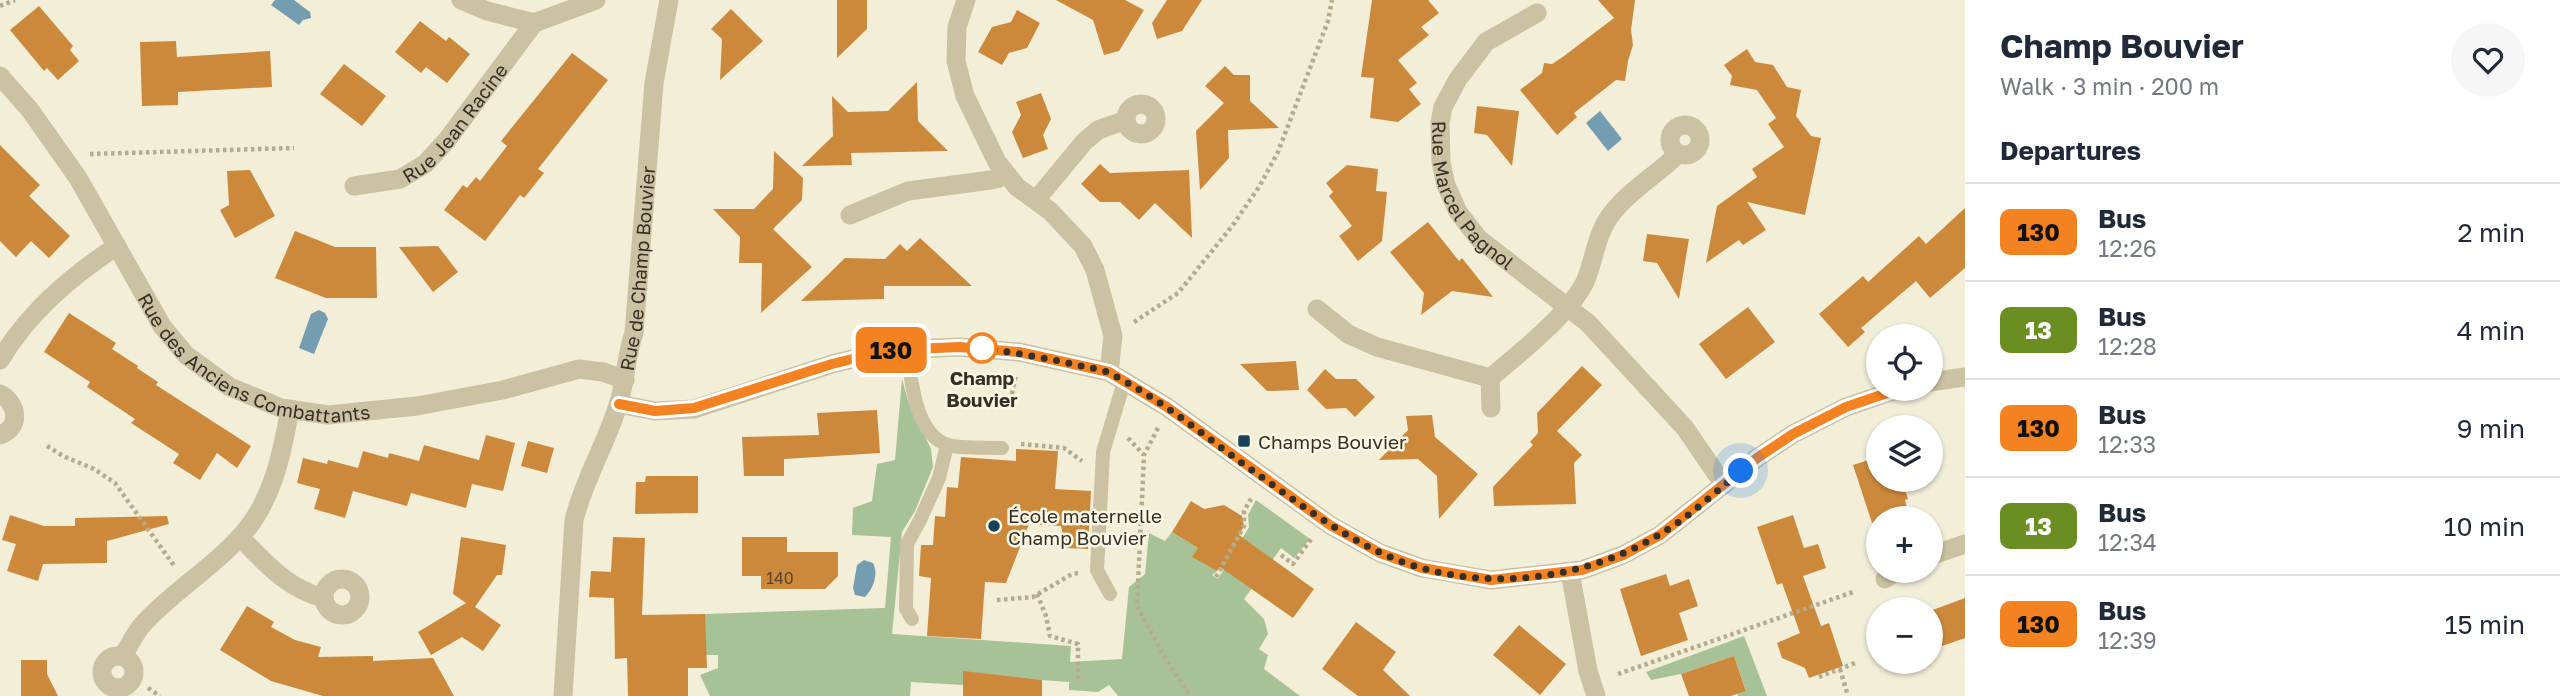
<!DOCTYPE html>
<meta charset="utf-8">
<style>
:root{--surface:#fff;--page:#f6f6f7;--text:#1f2937;--muted:#747a83;--line:#e0e1e3}
body{margin:0;font-family:"Golos Text",sans-serif;background:var(--page);color:var(--text);height:100vh;display:flex;flex-direction:column;font-size:26px;white-space:nowrap}
*{box-sizing:border-box;margin:0}
p{font-size:23px;color:var(--muted)}
.icon{flex:none;width:38px;height:38px;fill:none;stroke:currentColor;stroke-width:2;stroke-linecap:round;stroke-linejoin:round}
.map{position:relative;flex:1;overflow:hidden}
.side{display:flex;flex-direction:column;background:var(--surface);width:595px}
.side>*{flex:none}
.badge{padding:0 14px;border-radius:10px;font-size:24px;line-height:46px}
.controls{position:absolute;left:1866px;top:324px;display:grid;gap:14px}
.controls a{display:grid;place-items:center;width:77px;height:77px;border-radius:50%;background:var(--surface);box-shadow:0 2px 5px #0004;font-size:35px}
.you{position:absolute;width:35px;height:35px;margin:-18px;border:5px solid #fff;border-radius:50%;background:#1a73e8;box-shadow:0 0 0 10px #1a73e833}
.map>.badge{position:absolute;translate:-50% -50%;box-shadow:0 0 0 4px #fff}
h2{padding:0 35px;font-size:26px;line-height:63px}
.round{display:grid;place-items:center;flex:none;width:74px;height:74px;border-radius:37px;background:var(--page)}
.headline{display:flex;align-items:center;justify-content:space-between;height:119px;padding:0 35px}
h1{font-size:33px;font-weight:700;line-height:52px}
ul{padding:0;list-style:none}
li{display:flex;align-items:center;gap:21px;height:98px;padding:0 35px;border-top:2px solid var(--line)}
li div{flex:1}
li b{display:block;font-size:26px}
li em{font-style:normal}
li .badge{min-width:77px;font-weight:700;text-align:center}
main{display:flex;flex:1;min-height:0}
.map>svg:first-child{display:block}
</style>
<main>
<div class="map">
<svg width="1965" height="696" viewBox="0 0 1965 696">
<rect width="100%" height="100%" fill="#f2eed8"/>
<path fill="#a7c297" d="M902,379L909,404L931,449L933,467L915,511L902,532L892,634L1071,646L1070,662L1122,659L1129,587L1145,574L1149,533L1165,541L1172,532L1198,548L1193,557L1217,571L1212,575L1218,579L1249,527L1248,515L1256,500L1310,539L1294,558L1281,548L1244,599L1264,619L1268,634L1259,649L1268,655L1264,669L1300,696H1118L1109,685L1098,692L1069,690V682L1027,679L963,685L911,682L910,696H710L700,675L718,668V655H693L705,629V614L885,608L891,537L852,535L853,508L872,501L877,464L895,460Z
M1744,636L1767,696H1738V693L1746,690L1734,656L1681,674L1651,680L1646,672Z"/>
<path fill="#759db1" d="M275,0H294L310,12L311,18L303,20L299,25L271,5Z
M1600,111L1622,139L1608,151L1586,123Z
M319,310L325,313L328,319L314,354L299,348L311,314Z
M864,560L873,563C879,574 873,589 865,597L855,595L853,588L857,565Z"/>
<path fill="#cd893b" d="M837,0H867V29L837,58Z
M1056,0H1125L1144,10L1119,51L1104,55L1093,20Z
M1167,0H1202L1182,31L1157,39L1152,23Z
M1372,0H1428L1439,13L1421,27L1429,35L1398,60L1417,83L1409,89L1421,104L1398,122L1370,118L1374,78L1361,77Z
M1598,0H1635L1631,30L1633,45L1628,61L1625,81L1616,80L1574,113L1577,117L1557,135L1520,90L1542,73L1544,63L1552,64L1564,56L1614,18Z
M39,6L73,46L70,50L79,61L58,80L47,68L44,71L10,30Z
M731,9L763,41L720,80L722,39L711,29Z
M1017,10L1040,23L1027,48L1009,53L1002,65L978,52L992,27L1011,22Z
M420,21L446,41L449,37L470,54L447,83L426,67L421,73L395,52Z
M176,41L177,57L270,51L272,87L178,92V105L142,106L140,42Z
M1747,49L1755,62L1773,65L1787,87L1801,90L1796,116L1811,136L1821,138L1805,215L1747,202L1766,230L1743,245L1739,240L1706,263L1717,206L1757,177L1752,169L1784,147L1768,124L1776,118L1757,90L1730,85L1732,76L1724,65Z
M572,53L608,80L538,169L544,173L524,198L520,195L485,241L444,210L463,185L467,188L476,177L480,181L507,146L501,141Z
M344,64L386,96L362,126L320,94Z
M1225,66L1234,75H1250V101L1279,128L1228,130L1229,158L1200,190L1196,131L1224,103L1205,86Z
M917,82L918,121L948,151L851,153L852,165L802,166L833,136L832,96L848,112L888,111Z
M1041,93L1051,119L1043,135L1048,149L1023,158L1012,132L1021,115L1016,102Z
M1477,106L1519,111L1512,166L1487,135L1474,133Z
M0,145L40,185L29,196L70,236L49,258L31,241L16,257L0,241Z
M774,151L803,178L802,200L773,229L812,267L761,313L762,263H739L740,237L713,209H754L773,189Z
M1100,164L1110,173L1189,170L1192,238L1155,203L1139,220L1120,202H1100L1081,184Z
M1347,165L1378,169L1376,191L1387,192L1382,241L1358,261L1339,236L1352,226L1329,196L1333,192L1326,183Z
M250,170L275,216L235,238L220,210L229,205L227,171Z
M1965,208V268L1930,298L1916,281L1861,328L1865,332L1848,347L1819,314L1863,276L1868,282L1919,236L1926,244Z
M1428,222L1459,261L1462,258L1493,297L1452,291L1421,315L1424,293L1390,252Z
M295,231L335,247H376L377,298H326L275,278Z
M1647,234L1689,239L1679,299L1657,263L1643,261Z
M920,238L972,286H884V299L801,301L845,258L885,259L900,244L907,251Z
M438,246L458,272L433,292L399,247Z
M1748,307L1775,342L1726,379L1699,344Z
M69,313L116,343L112,349L138,366L137,368L158,382L156,385L251,446L237,468L217,453L200,480L173,463L179,454L131,423L135,419L87,387L90,382L44,352Z
M1296,361L1299,390L1267,391L1240,364Z
M1582,366L1602,385L1557,431L1582,455L1574,463L1576,504L1494,506L1493,487L1533,445L1530,442L1538,433L1537,413Z
M1325,369L1336,379H1356L1375,397L1355,417L1346,408L1326,409L1307,390Z
M877,410L880,453L784,459V476H744L742,437L819,435L817,413Z
M1432,415L1435,437L1478,474L1439,519L1437,476L1418,459L1379,460L1408,430L1406,416Z
M486,435L515,443L503,491L472,484L466,508L411,493L407,506L353,491L345,518L314,509L320,489L297,483L303,458L327,464L328,460L358,468L363,451L388,458L389,453L419,461L424,445L479,460Z
M528,441L554,448L547,473L521,466Z
M1016,449L1058,451L1055,489L1091,491L1088,549L1066,548L1061,526L1029,524L1006,583L985,582L981,639L927,636L931,578L919,576L921,545H933L935,516L945,517L947,487L958,488L961,457L1016,461Z
M1878,457V480H1902L1908,499L1905,500L1907,508L1878,518V525L1873,526L1853,465Z
M646,476H698V513L635,514L636,482H645Z
M1191,501L1204,509L1224,505L1242,516L1244,526L1239,535L1314,589L1293,618L1220,567L1217,571L1192,557L1198,548L1172,532Z
M10,515L44,526H75V518L167,516L169,524L107,541V563L43,564L38,581L7,571L16,544L2,540Z
M1793,515L1804,548L1818,544L1826,568L1803,576L1821,626L1829,623L1843,666L1809,678L1805,668L1782,658L1777,643L1800,633L1782,583L1777,585L1757,527Z
M461,537L506,545L502,575H497L475,607L501,625L483,651L462,637L431,655L418,632L466,603L453,594Z
M613,537L645,538L642,615L705,614L707,668H688V696H628L627,658L615,659L614,598L589,597L591,571L611,572Z
M742,537H787V552H838V576L825,589H761V576H742Z
M1666,574L1670,586L1689,579L1698,606L1679,613L1688,640L1641,656L1620,589Z
M1965,598V638L1942,646L1930,611Z
M247,606L274,622L271,627L295,640L321,647L318,657L373,656V661L433,658L454,696H323L271,681L220,650Z
M1356,622L1396,652L1383,670L1410,696H1358L1322,669Z
M1519,625L1566,664L1540,695L1493,655Z
M1734,656L1746,691L1731,696H1689L1681,674Z
M21,660H47V674L58,696H21Z
M963,671L1042,680V696H963Z"/>
<g fill="none" stroke-linecap="round" stroke-linejoin="round">
<path stroke="#b7ab8d" stroke-width="4.5" stroke-dasharray="3.5 3.5" stroke-linecap="butt" d="M0,6L15,0
M90,154L294,148
M1134,322L1178,293L1233,225L1259,187L1278,152L1328,21L1332,0
M1012,394L1016,375
M1158,428L1144,455L1137,606L1164,656L1190,696
M1128,438L1144,455
M1021,444L1064,448L1082,461
M47,446L63,456L94,469L115,483L175,567
M1281,555L1293,564L1312,538
M1216,577L1244,526V511L1252,497
M1037,594L1046,616L1050,636L1078,644V680
M997,600L1033,597L1072,574L1079,573
M1916,609L1920,603
M1840,669L1848,696
M1618,674L1856,591
M1819,677L1855,663
M148,688L160,696"/>
<path stroke="#cbc1a3" stroke-width="14" d="M907,349C911,377 914,434 948,445C962,449 987,447 1002,448
M1110,594L1097,570L1103,452L1124,382
M912,619L906,609L907,544L920,520L939,478L947,445"/>
<g stroke="#cbc1a3" stroke-width="19">
<path d="M461,0L487,11L534,23"/>
<path d="M966,0L957,27L956,61L965,96L997,162L1017,187L1050,211L1083,246L1095,270L1113,336L1109,372"/>
<path id="s1" d="M1537,13L1486,42L1458,79L1443,107L1440,123L1441,162L1446,185L1458,212L1479,239L1588,323L1685,428L1724,485"/>
<path id="s2" d="M0,76L30,110L78,178L162,326L186,355L230,387L281,408L328,415L417,406L503,390L579,369L603,372L625,380"/>
<circle cx="1141" cy="119" r="15"/>
<circle cx="1685" cy="140" r="15"/>
<path id="s3" d="M354,186L400,179L425,164L447,140L534,23L596,0"/>
<path d="M1036,200L1084,142L1098,130L1126,120"/>
<path d="M850,215L908,191L991,180L997,179L1005,172"/>
<path d="M1317,309L1348,334L1377,347L1490,378C1518,355 1569,314 1585,282C1595,259 1596,232 1613,212C1631,189 1658,174 1678,154"/>
<path d="M0,360C29,312 70,277 117,246"/>
<path d="M1490,378L1491,408"/>
<path d="M1930,382L1965,377"/>
<path d="M0,394C18,403 21,428 0,435"/>
<path d="M619,404L655,411L694,409L832,364L889,350L959,347L1019,352L1109,372L1167,407L1330,525L1380,553L1422,568L1491,580L1582,570L1623,555L1660,535L1757,458L1793,434L1846,407L1902,388"/>
<path d="M240,537C265,563 288,589 324,598"/>
<path d="M1930,556L1965,544"/>
<path d="M1570,572L1588,671L1596,696"/>
<circle cx="342" cy="597" r="18"/>
<path d="M1885,579L1898,570"/>
<circle cx="118" cy="672" r="16"/>
<path d="M123,656C129,646 135,633 143,624C172,592 211,569 239,538C272,504 282,454 290,409"/>
<path id="s4" d="M563,696L574,520C584,479 607,443 619,402C626,379 626,355 634,333L654,83L669,0"/>
</g>
</g>
<g fill="none" stroke-linecap="round" stroke-linejoin="round">
<defs>
<path id="line" d="M619,404L655,411L694,408L832,364L889,350L959,347L1019,352L1109,372L1167,407L1330,525L1380,553L1422,568L1491,580L1582,570L1623,555L1660,535L1757,458L1793,434L1846,407L1902,388"/>
</defs>
<use href="#line" stroke="#fff" stroke-width="16"/>
<use href="#line" stroke="#f58220" stroke-width="10"/>
<path stroke="#362f26" stroke-width="7" stroke-dasharray="0 12.6" d="M982,348C1015,353 1048,358 1081,366C1090,368 1102,369 1111,374C1159,398 1202,434 1246,466C1289,496 1331,529 1379,552C1467,594 1574,585 1657,536C1687,519 1714,493 1741,471"/>
</g>
<circle fill="#fff" stroke="#f58220" stroke-width="3.5" cx="982" cy="348" r="14"/>
<g fill="#194259" stroke="#faf6e4" stroke-width="2.5">
<rect x="1237" y="434" width="14" height="14" rx="3.5"/>
<circle cx="994" cy="526" r="7"/>
</g>
<g text-anchor="middle" dominant-baseline="central" stroke-width="5" stroke-linejoin="round" paint-order="stroke">
<g font-size="16" fill="#5c462b">
<text x="780" y="578">140</text>
</g>
<g font-size="19" fill="#362f26" stroke="#faf6e4">
<text stroke="none"><textPath href="#s3" startOffset="126">Rue Jean Racine</textPath></text>
<text stroke="none"><textPath href="#s1" startOffset="236">Rue Marcel Pagnol</textPath></text>
<text stroke="none"><textPath href="#s4" startOffset="438">Rue de Champ Bouvier</textPath></text>
<text stroke="none"><textPath href="#s2" startOffset="399">Rue des Anciens Combattants</textPath></text>
</g>
<g font-size="19" font-weight="bold" fill="#362f26" stroke="#faf6e4">
<text x="982" y="377">Champ<tspan x="982" dy="22">Bouvier</tspan></text>
</g>
<g font-size="19" fill="#362f26" stroke="#faf6e4" text-anchor="start">
<text x="1258" y="441">Champs Bouvier</text>
<text x="1008" y="515">École maternelle<tspan x="1008" dy="22">Champ Bouvier</tspan></text>
</g>
</g>
</svg>
<div class="controls">
<a><svg class="icon" aria-label="locate" viewBox="0 0 24 24"><circle cx="12" cy="12" r="6"/><path d="M12 2v4M12 18v4M2 12h4M18 12h4"/></svg></a>
<a><svg class="icon" aria-label="layers" viewBox="0 0 24 24"><path d="M12 4l9 5-9 5-9-5zM3 14l9 5 9-5"/></svg></a>
<a>+</a>
<a>−</a>
</div>
<div class="you" style="left:1741px;top:471px"></div>
<b class="badge" style="left:891px;top:350px;background:#f58220;color:#111">130</b>
</div>
<section class="side">
<div class="headline"><div><h1>Champ Bouvier</h1><p>Walk · 3 min · 200 m</p></div><a class="round"><svg class="icon" aria-label="heart" viewBox="0 0 24 24"><path d="M12 20l-8-8c-3-5 5-10 8-4 3-6 11-1 8 4z"/></svg></a></div>
<h2>Departures</h2>
<ul>
<li><span class="badge" style="background:#f58220;color:#111">130</span><div><b>Bus</b><p>12:26</p></div><em>2 min</em></li>
<li><span class="badge" style="background:#6b8e23;color:#fff">13</span><div><b>Bus</b><p>12:28</p></div><em>4 min</em></li>
<li><span class="badge" style="background:#f58220;color:#111">130</span><div><b>Bus</b><p>12:33</p></div><em>9 min</em></li>
<li><span class="badge" style="background:#6b8e23;color:#fff">13</span><div><b>Bus</b><p>12:34</p></div><em>10 min</em></li>
<li><span class="badge" style="background:#f58220;color:#111">130</span><div><b>Bus</b><p>12:39</p></div><em>15 min</em></li>
</ul>
</section>
</main>
